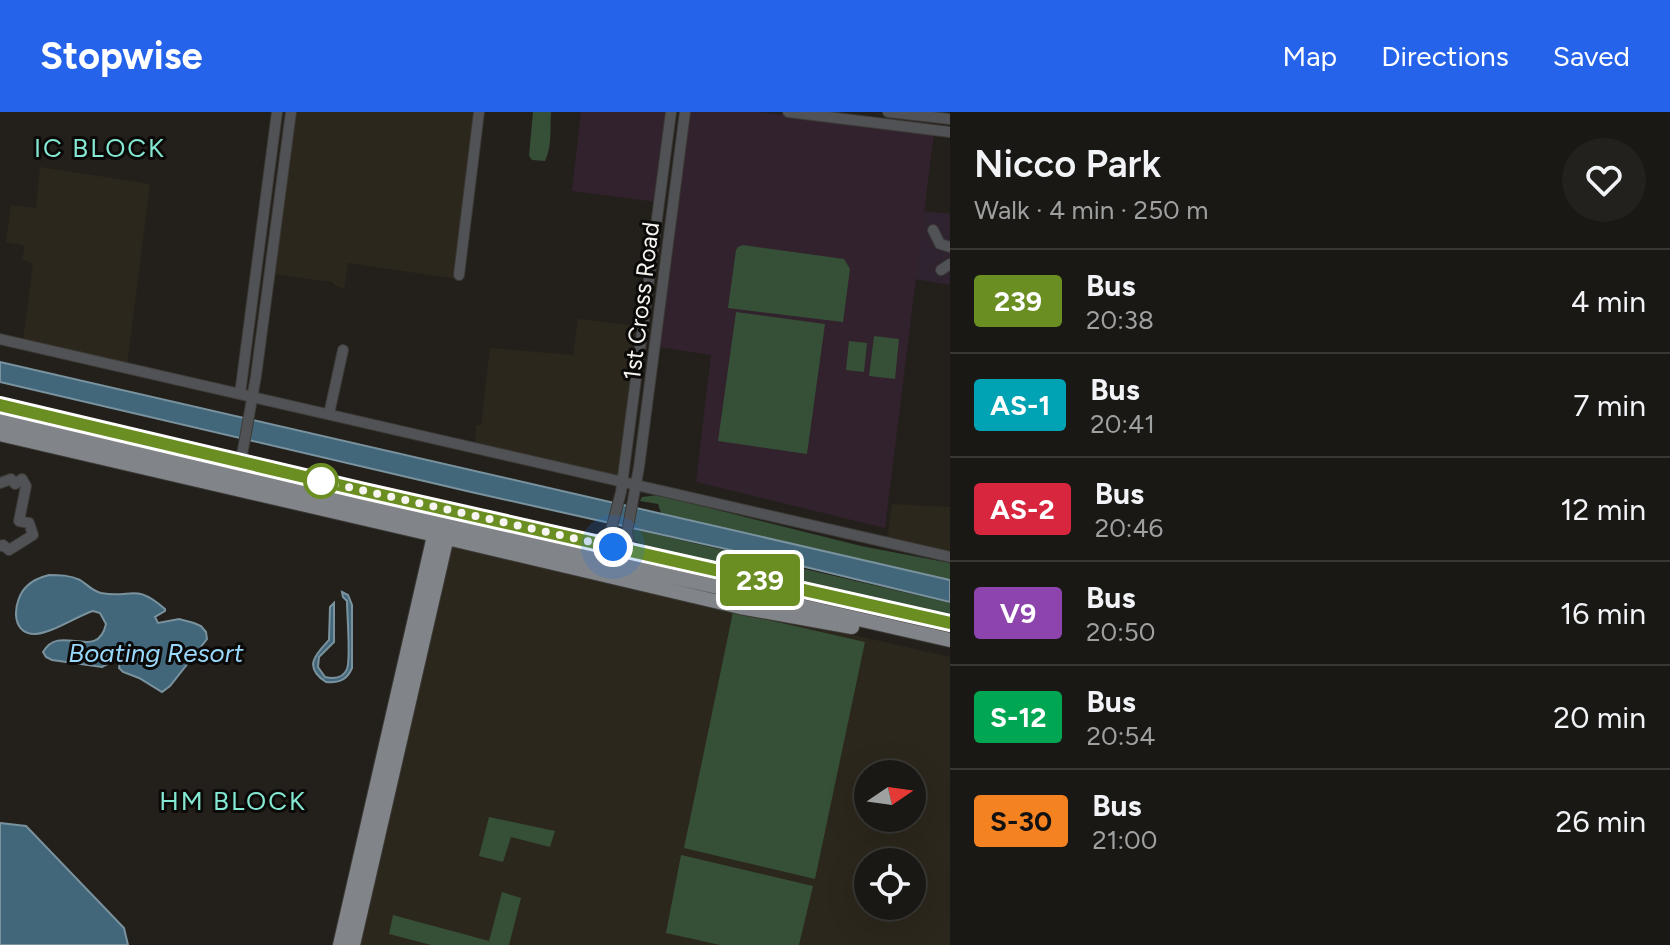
<!DOCTYPE html>
<meta charset="utf-8">
<style>
:root{--surface:#1a1815;--page:#23211e;--text:#f1f3f6;--muted:#9fa0a0;--line:#383734;--accent:#2563eb}
body{margin:0;font-family:Figtree,sans-serif;background:var(--page);color:var(--text);height:100vh;display:flex;flex-direction:column;font-size:30px;white-space:nowrap}
*{box-sizing:border-box;margin:0}
p{font-size:26px;color:var(--muted)}
.icon{flex:none;width:44px;height:44px;fill:none;stroke:currentColor;stroke-width:2;stroke-linecap:round;stroke-linejoin:round}
.map{position:relative;flex:1;overflow:hidden}
.panel{display:flex;flex-direction:column;background:var(--surface);width:720px}
.panel>*{flex:none}
.badge{padding:0 16px;border-radius:6px;font-size:28px;line-height:52px}
.needle{width:52px;rotate:77deg}
.controls{position:absolute;left:854px;top:648px;display:grid;gap:16px}
.controls a{display:grid;place-items:center;width:72px;height:72px;border-radius:50%;background:var(--surface);box-shadow:0 8px 32px #0002,0 0 0 2px var(--line);font-size:40px}
.you{position:absolute;width:40px;height:40px;margin:-20px;border:6px solid #fff;border-radius:50%;background:#1a73e8;box-shadow:0 0 0 12px #1a73e833}
.map>.badge{position:absolute;translate:-50% -50%;box-shadow:0 0 0 4px #fff}
.round{display:grid;place-items:center;flex:none;width:84px;height:84px;border-radius:42px;background:var(--page)}
.head{display:flex;align-items:center;justify-content:space-between;height:136px;padding:0 24px}
h1{font-size:38px;font-weight:600;line-height:60px}
ul{padding:0;list-style:none}
li{display:flex;align-items:center;gap:24px;height:104px;padding:0 24px;border-top:2px solid var(--line)}
li div{flex:1}
li b{display:block;font-size:30px}
li em{font-style:normal}
li .badge{min-width:88px;font-weight:700;text-align:center}
header{display:flex;align-items:center;gap:48px;box-sizing:border-box;height:112px;padding:0 40px;background:var(--accent);color:#fff}
header strong{font-size:38px}
nav{display:flex;gap:44px;margin-inline-start:auto;font-size:28px}
main{display:flex;flex:1;min-height:0}
.map>svg:first-child{display:block}
</style>
<header>
<strong>Stopwise</strong>
<nav><a>Map</a><a>Directions</a><a>Saved</a></nav>
</header>
<main>
<div class="map">
<svg width="950" height="833" viewBox="0 0 950 833">
<rect width="100%" height="100%" fill="#23201c"/>
<path fill="#2c271c" fill-rule="evenodd" d="M293,0H477L457,167L348,151L344,177L336,174L332,170L272,162Z
M40,55L150,72L127,254L23,229L33,151L22,148L25,134L6,130L11,93L36,96Z
M578,207L639,214L622,365L475,332L476,313H481L490,236L573,243Z
M892,392L950,395V443L887,429Z
M451,431L950,545V833H357ZM868,662H912V706H868ZM868,750H912V794H868Z"/>
<path fill="#2f2330" d="M923,99L950,102V173L915,167Z"/>
<path fill="#32222d" d="M581,0H668L657,90L572,79Z
M689,0H758L934,21L885,416L696,370L711,243L658,235Z"/>
<path fill="#364f37" d="M533,0H551C550,16 552,35 545,49L532,48L529,44Z
M743,133L844,147L850,157L843,210L728,196L736,138L738,135Z
M736,200L825,212L807,342L718,329Z
M874,224L899,227L895,267L869,264Z
M849,229L867,231L864,260L846,258Z
M658,383L861,434L950,451V468L668,403L661,401L658,392L640,389L642,385Z
M633,417L950,491V506C848,482 746,456 643,435L634,428L630,420Z
M733,500L865,530L815,767L684,736Z
M489,705L555,719L550,735L511,725L503,750L479,744Z
M681,743L813,774L799,833H720L666,821Z
M502,780L521,786L509,833H431L389,822L393,803L489,829Z"/>
<path fill="#43677a" stroke="#79929e" stroke-width="2" d="M0,250L950,468V490L789,451L471,380L0,270Z
M49,463C59,463 70,463 80,468C87,472 92,479 101,481C133,487 134,470 165,497V499L155,505L158,511L179,507L194,511L201,514L206,520L207,527L170,574L162,580L139,566L123,560L119,556L120,550L117,547L102,555L52,548L46,545L43,540C60,510 97,551 106,512L100,501L93,499C77,504 50,522 35,522C9,522 13,487 27,474C33,468 41,465 49,463Z
M342,480L348,483L352,493V556C347,568 339,571 326,570C303,555 315,543 329,528L330,495L334,491V530L319,545L318,555L325,565C334,567 343,567 347,557C351,547 347,503 347,489L343,485Z
M0,711L26,714L124,816L128,833H0Z"/>
<g fill="none" stroke-linecap="round" stroke-linejoin="round">
<defs>
<path id="minor" d="M788,0L950,20
M888,0L950,7
M933,118L940,132L950,135
M941,158L950,152
M459,163L479,0
M0,227L950,445
M240,282L277,0
M329,302L343,238
M241,349L256,264L291,0
M0,371L11,367L15,372L22,367L26,374L19,409L29,411L33,423L9,438L3,433L0,434
M591,428L601,427L610,422L621,380L671,0
M636,439L629,431L627,421L639,355L685,0"/>
<path id="major" d="M0,293L360,378L950,511
M0,308L362,394L950,528
M0,322L435,423
M447,426L740,495L852,515
M340,833L436,415
M353,833L449,416"/>
</defs>
<use href="#minor" stroke="#3c3a36" stroke-width="12"/>
<use href="#major" stroke="#3c3a36" stroke-width="16"/>
<use href="#minor" stroke="#515255" stroke-width="10"/>
<use href="#major" stroke="#818489" stroke-width="14"/>
</g>
<g fill="none" stroke-linecap="round" stroke-linejoin="round">
<defs>
<path id="line" d="M0,293L360,378L950,511"/>
</defs>
<use href="#line" stroke="#fff" stroke-width="18"/>
<use href="#line" stroke="#6b8e23" stroke-width="12"/>
<path stroke="#f6f5f1" stroke-width="8" stroke-dasharray="0 14.4" d="M321,369L613,435"/>
</g>
<circle fill="#fff" stroke="#6b8e23" stroke-width="4" cx="321" cy="369" r="16"/>
<g text-anchor="middle" dominant-baseline="central" stroke-width="6" stroke-linejoin="round" paint-order="stroke">
<g font-size="24" fill="#f6f5f1" stroke="#0b0a08">
<text transform="translate(641 189) rotate(-83)">1st Cross Road</text>
</g>
<g font-size="26" letter-spacing="2" fill="#84e8d2" stroke="#0b0a08">
<text x="100" y="36">IC BLOCK</text>
<text x="233" y="689">HM BLOCK</text>
</g>
<g font-size="26" font-style="italic" fill="#99d9fc" stroke="#0b0a08">
<text x="156" y="541">Boating Resort</text>
</g>
</g>
</svg>
<div class="controls">
<a><svg class="needle" viewBox="-14 -14 28 28"><path d="M0-13l5 13h-10z" fill="#e53935"/><path d="M0 13l5-13h-10z" fill="#9fa0a0"/></svg></a>
<a><svg class="icon" aria-label="locate" viewBox="0 0 24 24"><circle cx="12" cy="12" r="6"/><path d="M12 2v4M12 18v4M2 12h4M18 12h4"/></svg></a>
</div>
<div class="you" style="left:613px;top:435px"></div>
<b class="badge" style="left:760px;top:468px;background:#6b8e23;color:#fff">239</b>
</div>
<section class="panel">
<div class="head"><div><h1>Nicco Park</h1><p>Walk · 4 min · 250 m</p></div><a class="round"><svg class="icon" aria-label="heart" viewBox="0 0 24 24"><path d="M12 20l-8-8c-3-5 5-10 8-4 3-6 11-1 8 4z"/></svg></a></div>
<ul>
<li><span class="badge" style="background:#6b8e23;color:#fff">239</span><div><b>Bus</b><p>20:38</p></div><em>4 min</em></li>
<li><span class="badge" style="background:#00a3b4;color:#fff">AS-1</span><div><b>Bus</b><p>20:41</p></div><em>7 min</em></li>
<li><span class="badge" style="background:#d7263d;color:#fff">AS-2</span><div><b>Bus</b><p>20:46</p></div><em>12 min</em></li>
<li><span class="badge" style="background:#8e44ad;color:#fff">V9</span><div><b>Bus</b><p>20:50</p></div><em>16 min</em></li>
<li><span class="badge" style="background:#00a651;color:#fff">S-12</span><div><b>Bus</b><p>20:54</p></div><em>20 min</em></li>
<li><span class="badge" style="background:#f58220;color:#111">S-30</span><div><b>Bus</b><p>21:00</p></div><em>26 min</em></li>
</ul>
</section>
</main>
